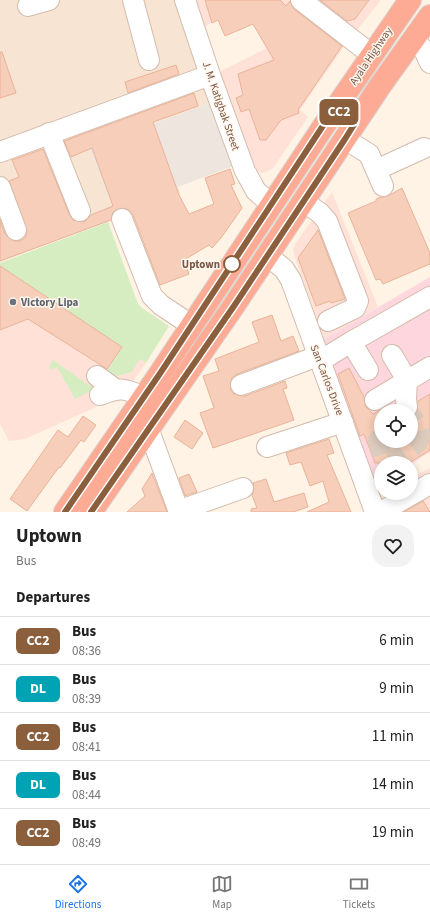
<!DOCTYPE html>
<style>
:root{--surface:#fff;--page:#f2f2f2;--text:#222;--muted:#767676;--line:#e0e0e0;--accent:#1a73e8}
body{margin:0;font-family:"Source Sans 3",sans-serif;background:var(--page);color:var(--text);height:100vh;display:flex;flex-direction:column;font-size:15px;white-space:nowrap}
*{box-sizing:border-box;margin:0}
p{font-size:13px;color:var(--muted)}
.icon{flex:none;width:22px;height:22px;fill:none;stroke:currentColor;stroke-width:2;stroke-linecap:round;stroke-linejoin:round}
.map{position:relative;height:512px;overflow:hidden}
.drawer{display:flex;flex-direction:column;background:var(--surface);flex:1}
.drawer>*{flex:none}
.badge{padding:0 8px;border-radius:6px;font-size:14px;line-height:26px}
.fabs{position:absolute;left:374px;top:404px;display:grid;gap:8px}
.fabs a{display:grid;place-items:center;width:44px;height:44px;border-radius:50%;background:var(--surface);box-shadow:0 2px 10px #0003;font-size:20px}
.map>.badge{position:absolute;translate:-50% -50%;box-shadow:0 0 0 2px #fff}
h2{padding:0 16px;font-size:15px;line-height:36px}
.round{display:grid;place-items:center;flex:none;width:42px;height:42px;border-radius:16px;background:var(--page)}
.summary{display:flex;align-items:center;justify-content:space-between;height:68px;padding:0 16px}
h1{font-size:19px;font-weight:700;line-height:30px}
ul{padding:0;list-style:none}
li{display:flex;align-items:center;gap:12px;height:48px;padding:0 16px;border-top:1px solid var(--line)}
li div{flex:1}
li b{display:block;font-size:15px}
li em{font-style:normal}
li .badge{min-width:44px;font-weight:700;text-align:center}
.dock{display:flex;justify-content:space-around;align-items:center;height:56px;border-top:1px solid var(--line);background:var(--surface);font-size:11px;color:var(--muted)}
.dock a{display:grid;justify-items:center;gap:2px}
.dock .selected{color:var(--accent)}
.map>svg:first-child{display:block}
</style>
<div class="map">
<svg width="430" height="512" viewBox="0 0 430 512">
<rect width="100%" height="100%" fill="#fef3e4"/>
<path fill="#f7e4d2" d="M0,0H174L209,103L156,123L147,100L80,124L117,218L0,262Z"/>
<path fill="#ffe1d8" d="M195,0H381L345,45L300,110L308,117L273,168L266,172L262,173L255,170L219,72L267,48L242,7L204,27Z
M332,192L378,307L324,339L294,255L293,249L295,244Z
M0,266L146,363L119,401L106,399L96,407L25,439L9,441L0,424Z
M430,468V512H390L385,493H411V478Z"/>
<path fill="#eee5df" d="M147,99L156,123L209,103L233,166L178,187L180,193L117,218L80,124Z"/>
<path fill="#fdd7dd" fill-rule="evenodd" d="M430,277V452L411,464V463H381V484L375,488L324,339ZM381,411H411V441H381Z"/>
<path fill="#d6edc1" d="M108,222L138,304L142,308L169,326L146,363L140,359L132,372L117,376L107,371L122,347L0,266V263Z
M53,360L90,386L95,378V389L75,399L57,367L51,370L49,367Z"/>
<path fill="#f6ceb9" stroke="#eab398" d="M205,0H280L286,6L290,1L294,9L342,46L298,110L299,113L281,120L266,140H260L249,109L241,112L236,98L243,95L238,74L274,60L253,24L225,36L218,20L212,23Z
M320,0H369L355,19L347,21Z
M0,52H2L16,93L0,98Z
M176,65L179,74L128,93L125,82Z
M194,93L198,106L153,122L179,195L189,214L214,204L205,178L230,169L235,184L231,185L242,208L221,238L212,248L209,245L184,260L189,274L160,285L133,215L129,210L123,208L113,212L111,220L0,261V220L5,234L14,241H20L25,238L27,232L9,181L19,177L12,160L43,149L70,216L73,220L84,222L91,215L113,206L92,148L71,157L64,141Z
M402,188L430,253V264L383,284L380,279L376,280L348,213L376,201V199L381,197L388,196Z
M318,230L345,299L331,303L330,301L316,306L298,258Z
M0,266L122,347L107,369L28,319L0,330Z
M272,315L281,341L293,336L299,351L237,374L232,378L230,389L234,394L245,396L285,381L287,388L283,389L294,420L213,448L200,413L214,408L203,376L219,371L215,359L259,342L252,322Z
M349,368L364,397L365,406L373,414L381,410V441H411V417L417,412L418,401L430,394V450L409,463H375L364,434L360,436L338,374Z
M83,416L96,425L84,442L81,440L60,468L59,467L27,511L10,499L58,430L68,437Z
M185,420L203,433L192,449L174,437Z
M329,439L334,453L327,455L351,512H307L329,502L323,481L310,486L301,462L290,465L286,453Z
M152,473L167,512H127L145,496L142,489Z
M189,474L197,492L185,496L179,478Z
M266,479L274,502L304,493L308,507L293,512H251V509L257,508L252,495L254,490L253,483Z
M423,501L430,512H404Z"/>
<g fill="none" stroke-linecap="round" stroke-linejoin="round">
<path stroke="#ddccbd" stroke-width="20" stroke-dasharray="20 10" stroke-linecap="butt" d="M381,436L378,441L383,461L386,462C392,463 397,458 403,454C425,440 424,436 411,414"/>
<defs>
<path id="minor" d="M133,0L149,60
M185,0L210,75L245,171L256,191L271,204
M301,0L372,55
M28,6L49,0
M413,39L424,50L430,63
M49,133L80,211
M345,139L369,154L383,186
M0,152L210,75
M376,170L424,148
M0,187L16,230
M304,202L320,213L327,221L358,301L355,308L328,321
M122,219L152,296L161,305L191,325
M268,256L284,269L291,280L375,512
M351,342L430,297
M392,355L407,380L406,399L407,407
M320,361L351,342L368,370
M97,376L115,389
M241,385L318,356
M100,395C120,387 125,388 144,397
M375,400L430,367
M148,428L179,512
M267,447L343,422
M178,511L243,488
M381,512L430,484"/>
<path id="highway" d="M65,512L161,372L335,109L410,0
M91,512L233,307L380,86L430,16"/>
</defs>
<use href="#minor" stroke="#d4bbac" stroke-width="22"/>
<use href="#highway" stroke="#dcd3cf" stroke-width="24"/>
<use href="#minor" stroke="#fff" stroke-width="20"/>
<use href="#highway" stroke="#feab96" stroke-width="22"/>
</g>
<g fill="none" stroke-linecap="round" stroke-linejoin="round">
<defs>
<path id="line" d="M65,512L161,372L334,109L355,123L345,139L234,306L91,512"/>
</defs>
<use href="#line" stroke="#fff" stroke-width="9"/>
<use href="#line" stroke="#8b5e3c" stroke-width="6"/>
</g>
<circle fill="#fff" stroke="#8b5e3c" stroke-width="2" cx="232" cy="264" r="8"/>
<circle fill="#6b7280" stroke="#fff7ed" stroke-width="1.5" cx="13" cy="302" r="4"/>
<g text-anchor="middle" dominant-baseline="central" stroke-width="3" stroke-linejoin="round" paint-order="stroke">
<g font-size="11" fill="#7a5647" stroke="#fff7ed">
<text transform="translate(371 56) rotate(-56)">Ayala Highway</text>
<text transform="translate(221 106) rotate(71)">J. M. Katigbak Street</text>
<text transform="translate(327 380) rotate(69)">San Carlos Drive</text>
</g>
<g font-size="11" font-weight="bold" fill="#7a5647" stroke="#fff7ed" text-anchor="end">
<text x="220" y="264">Uptown</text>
</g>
<g font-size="11" font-weight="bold" fill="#5b616d" stroke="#fff7ed" text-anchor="start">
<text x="21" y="302">Victory Lipa</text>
</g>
</g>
</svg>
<div class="fabs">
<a><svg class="icon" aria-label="locate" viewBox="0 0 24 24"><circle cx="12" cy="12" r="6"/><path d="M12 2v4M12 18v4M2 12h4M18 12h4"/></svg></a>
<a><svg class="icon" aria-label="layers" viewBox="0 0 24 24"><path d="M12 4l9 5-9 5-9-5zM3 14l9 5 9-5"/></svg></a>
</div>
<b class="badge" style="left:339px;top:112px;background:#8b5e3c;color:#fff">CC2</b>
</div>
<section class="drawer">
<div class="summary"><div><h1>Uptown</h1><p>Bus</p></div><a class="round"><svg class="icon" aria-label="heart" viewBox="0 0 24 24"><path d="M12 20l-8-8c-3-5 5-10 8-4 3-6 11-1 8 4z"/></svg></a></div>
<h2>Departures</h2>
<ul>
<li><span class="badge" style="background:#8b5e3c;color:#fff">CC2</span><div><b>Bus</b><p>08:36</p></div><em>6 min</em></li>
<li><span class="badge" style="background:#00a3b4;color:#fff">DL</span><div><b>Bus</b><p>08:39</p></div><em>9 min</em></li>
<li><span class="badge" style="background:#8b5e3c;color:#fff">CC2</span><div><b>Bus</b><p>08:41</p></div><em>11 min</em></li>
<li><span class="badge" style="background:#00a3b4;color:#fff">DL</span><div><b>Bus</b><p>08:44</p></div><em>14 min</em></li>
<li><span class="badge" style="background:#8b5e3c;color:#fff">CC2</span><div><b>Bus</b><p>08:49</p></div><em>19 min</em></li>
</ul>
</section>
<nav class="dock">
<a class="selected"><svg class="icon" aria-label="directions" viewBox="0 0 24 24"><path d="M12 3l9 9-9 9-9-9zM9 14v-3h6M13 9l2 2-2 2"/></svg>Directions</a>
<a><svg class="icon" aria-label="map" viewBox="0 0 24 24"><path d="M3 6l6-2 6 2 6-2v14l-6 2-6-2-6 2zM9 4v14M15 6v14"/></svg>Map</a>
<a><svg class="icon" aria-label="tickets" viewBox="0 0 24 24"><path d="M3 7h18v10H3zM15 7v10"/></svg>Tickets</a>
</nav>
